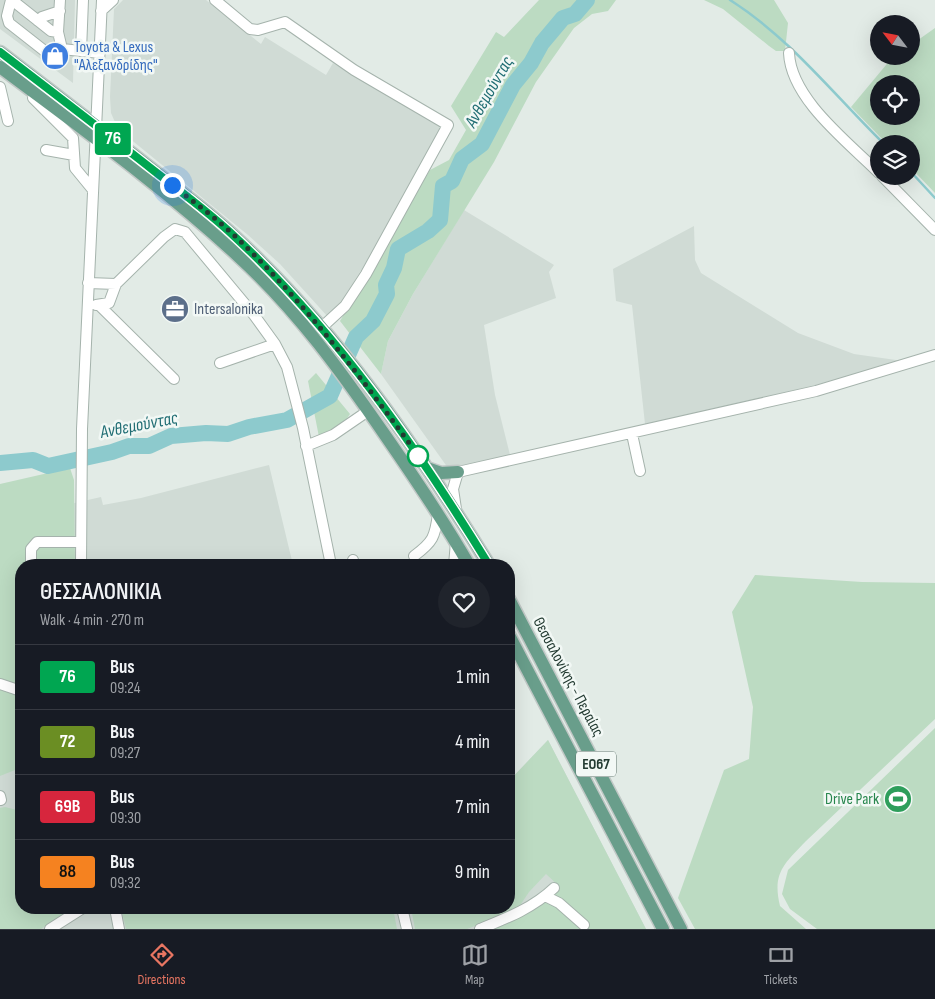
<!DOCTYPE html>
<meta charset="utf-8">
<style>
:root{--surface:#171b24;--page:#20242c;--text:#f1f3f6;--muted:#9ea1a6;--line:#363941;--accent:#e97662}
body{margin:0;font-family:"Sofia Sans Condensed",sans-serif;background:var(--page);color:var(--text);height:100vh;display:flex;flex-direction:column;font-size:19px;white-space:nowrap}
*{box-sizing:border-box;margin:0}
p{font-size:16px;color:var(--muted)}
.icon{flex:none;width:28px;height:28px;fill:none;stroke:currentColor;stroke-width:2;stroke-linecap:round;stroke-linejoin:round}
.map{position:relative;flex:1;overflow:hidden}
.drawer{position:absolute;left:15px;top:559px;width:500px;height:355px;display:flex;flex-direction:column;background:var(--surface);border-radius:20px;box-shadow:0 5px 20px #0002}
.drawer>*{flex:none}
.badge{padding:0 10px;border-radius:4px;font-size:18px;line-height:32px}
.needle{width:32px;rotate:302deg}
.buttons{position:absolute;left:870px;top:15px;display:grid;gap:10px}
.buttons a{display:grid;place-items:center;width:50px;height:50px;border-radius:50%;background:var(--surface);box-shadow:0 5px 20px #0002;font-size:25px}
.you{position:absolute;width:25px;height:25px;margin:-12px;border:4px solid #fff;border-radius:50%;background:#1a73e8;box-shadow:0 0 0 8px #1a73e833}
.map>.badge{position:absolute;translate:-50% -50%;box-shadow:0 0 0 2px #fff}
.round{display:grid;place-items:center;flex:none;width:52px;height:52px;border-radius:26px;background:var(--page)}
.summary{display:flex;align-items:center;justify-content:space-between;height:85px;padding:0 25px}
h1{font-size:24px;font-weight:600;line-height:38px}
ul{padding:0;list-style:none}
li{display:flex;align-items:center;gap:15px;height:65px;padding:0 25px;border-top:1px solid var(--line)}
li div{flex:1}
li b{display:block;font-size:19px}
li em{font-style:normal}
li .badge{min-width:55px;font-weight:700;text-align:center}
.tabs{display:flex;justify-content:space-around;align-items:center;height:70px;border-top:1px solid var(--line);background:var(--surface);font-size:14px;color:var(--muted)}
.tabs a{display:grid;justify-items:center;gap:2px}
.tabs .on{color:var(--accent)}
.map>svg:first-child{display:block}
</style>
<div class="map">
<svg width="935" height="929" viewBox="0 0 935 929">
<rect width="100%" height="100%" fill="#e2ebe6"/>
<path fill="#d0dbd5" d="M0,0H75L73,83L0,29Z
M123,0H206L261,44L265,37L326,75L333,63L442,126L383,235L343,299L328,317L280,264L248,235L118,129L111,113L110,97L114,9Z
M464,210L554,265L549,272L556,298L484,325L495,395L510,455L448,468L381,374L388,341L413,294Z
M694,226L695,260L701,273L798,333L854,354L903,361L812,386L645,424L632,305L616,301L613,269Z
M269,465L293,565H21V908H509V781L548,740L646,929H0V520L101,497L103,505L141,498Z"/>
<path fill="#bcdbc2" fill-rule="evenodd" d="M539,0H616L608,11L592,14L574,28L536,82L494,162L413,294L388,341L381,374L340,321L430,170L449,160L466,130L451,106L496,32L504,37Z
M704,0H774L788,23L785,51H776L769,46L723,9Z
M935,28V193L911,168V144H887L851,107L891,59L895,56H911V45ZM879,84H911V116H879Z
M316,373L350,414L346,420L319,437L308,381Z
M70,468L74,480L75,565H21V686L0,679V484Z
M755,575L862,582L935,583V719L806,841C784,864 772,873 780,906L806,929H695L678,898L724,770L749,759L753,707L732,612Z
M0,687L21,696V772L15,770L0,776Z
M935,728V929H817L790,909L782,894L788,870Z
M548,740L646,929H487C514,918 541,911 560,887L546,874L529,892L521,904L509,913L467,929H415L411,908H509V781Z
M5,807L21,811V908H72L41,929H0V808Z
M121,908H393L397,929H126Z"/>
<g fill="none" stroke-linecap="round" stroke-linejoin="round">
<path stroke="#8dcacd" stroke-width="2.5" d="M730,0C790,38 834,95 884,144
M911,172L935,198"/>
<path stroke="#8dcacd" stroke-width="16" d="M0,463L33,460L48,466L112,452L129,446H149L171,436L206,433L228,434L249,427L287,420L330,396L356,337L373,321L387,294L386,285L394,268L398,249L428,231L440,220L443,186L452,181L462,159L482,144L513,85L531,63L542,43L563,18L575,14L587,0"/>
<defs>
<path id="minor" d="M11,0L7,16L9,23L51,56L58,54L62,49L100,53
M12,0L51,31L58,32
M60,0L58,32L62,49
M215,0L250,29L258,30L285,22L354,70L448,125L366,274L345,306L321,328
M101,11L113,0
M38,21L42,17L60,11
M81,51L83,0
M789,53C791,99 848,142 879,173
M0,87L8,121
M33,98L73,138L75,168L93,190
M46,150L74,155
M882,176L935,230
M88,283L116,284L164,237L175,229L185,232L254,315L275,344L287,367L303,428L331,565
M96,305L109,303L116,284
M100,306L174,379
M220,363L275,344
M632,434L640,471
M306,446L333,435L368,411
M456,509L453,489L458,472L816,391L935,355
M414,556C433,542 435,537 438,514
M353,560L354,565
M31,565V549L37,542H81
M81,565L82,429L102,0
M454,565L456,542
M0,684L21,691
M0,796L1,800
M545,896L559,903L584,925
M115,908L119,929
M402,908L407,929
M50,929L83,908
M480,929C507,918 533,908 554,888"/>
<path id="major" d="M0,52C51,91 102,130 153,170C181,192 210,213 235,237C337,331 417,448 489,565
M0,67C81,128 165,188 239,257C297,310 343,374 387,438C416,480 444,521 469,565
M427,468L441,473L458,472
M509,599L681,929
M509,635L663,929"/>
</defs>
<use href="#minor" stroke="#a5b3ac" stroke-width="12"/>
<use href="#major" stroke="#c1c8c6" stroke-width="15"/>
<use href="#minor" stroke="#fff" stroke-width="10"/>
<use href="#major" stroke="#699e8b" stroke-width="12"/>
</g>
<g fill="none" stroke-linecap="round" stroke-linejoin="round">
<defs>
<path id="line" d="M0,52C51,91 102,130 153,170C181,192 210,213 235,237C336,331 417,448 489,565"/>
</defs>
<use href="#line" stroke="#fff" stroke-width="11"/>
<use href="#line" stroke="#00a651" stroke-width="8"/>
<path stroke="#233b32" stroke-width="5" stroke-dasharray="0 9" d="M172,185C194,202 217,219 237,238C306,304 364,381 420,458L418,456"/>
</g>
<defs>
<symbol id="shop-disc" viewBox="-11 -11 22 22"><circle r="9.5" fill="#3f7fe0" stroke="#f2f8f5"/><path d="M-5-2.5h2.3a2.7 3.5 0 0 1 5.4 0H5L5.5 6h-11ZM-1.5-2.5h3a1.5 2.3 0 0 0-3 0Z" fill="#fff"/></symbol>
<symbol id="office-disc" viewBox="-11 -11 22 22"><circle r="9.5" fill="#5c6f8a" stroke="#f2f8f5"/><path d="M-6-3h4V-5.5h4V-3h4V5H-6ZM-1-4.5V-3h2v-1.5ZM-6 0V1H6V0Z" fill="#fff"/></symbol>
<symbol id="stadium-disc" viewBox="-11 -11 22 22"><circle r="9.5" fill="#2e9e5b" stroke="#f2f8f5"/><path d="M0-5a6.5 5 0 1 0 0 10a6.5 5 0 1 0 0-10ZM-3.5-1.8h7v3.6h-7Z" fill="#fff"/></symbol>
</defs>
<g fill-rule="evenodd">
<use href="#shop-disc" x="39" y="40" width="32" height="32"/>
<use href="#office-disc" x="159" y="293" width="32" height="32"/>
<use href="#stadium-disc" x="882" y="783" width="32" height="32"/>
</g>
<circle fill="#fff" stroke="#00a651" stroke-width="2.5" cx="418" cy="456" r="10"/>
<g text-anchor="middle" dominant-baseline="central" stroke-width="5" stroke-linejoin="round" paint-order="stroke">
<rect fill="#f2f8f5" stroke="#61746c" stroke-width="1" x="576" y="751.5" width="40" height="25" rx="4"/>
<g font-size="15" font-weight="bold" fill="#233b32">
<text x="596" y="764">ΕΟ67</text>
</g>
<g font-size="16" fill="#366cbe" stroke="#f2f8f5" text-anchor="start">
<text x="74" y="47">Toyota &amp; Lexus<tspan x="74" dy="18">"Αλεξανδρίδης"</tspan></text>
</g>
<g font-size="16" fill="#4e5e75" stroke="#f2f8f5" text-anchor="start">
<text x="194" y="309">Intersalonika</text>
</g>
<g font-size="16" fill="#233b32" stroke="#f2f8f5">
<text transform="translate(568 677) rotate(62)">Θεσσαλονίκης - Περαίας</text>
</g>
<g font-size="16" fill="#27864d" stroke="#f2f8f5" text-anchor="end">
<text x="879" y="799">Drive Park</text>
</g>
<g font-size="18" font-style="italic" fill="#216e74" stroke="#f2f8f5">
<text transform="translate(489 92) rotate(-60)">Ανθεμούντας</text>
<text transform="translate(139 425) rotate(-11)">Ανθεμούντας</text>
</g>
</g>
</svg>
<div class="buttons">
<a><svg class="needle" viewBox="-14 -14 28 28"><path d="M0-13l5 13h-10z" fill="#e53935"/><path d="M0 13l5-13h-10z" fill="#9ea1a6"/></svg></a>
<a><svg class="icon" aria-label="locate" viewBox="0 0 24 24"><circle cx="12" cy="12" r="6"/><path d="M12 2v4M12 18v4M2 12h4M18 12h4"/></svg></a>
<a><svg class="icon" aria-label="layers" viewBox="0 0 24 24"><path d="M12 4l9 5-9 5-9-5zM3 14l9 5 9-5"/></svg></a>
</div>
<div class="you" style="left:172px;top:185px"></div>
<b class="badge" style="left:113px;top:139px;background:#00a651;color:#fff">76</b>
<section class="drawer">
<div class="summary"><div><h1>ΘΕΣΣΑΛΟΝΙΚΙΑ</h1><p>Walk · 4 min · 270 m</p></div><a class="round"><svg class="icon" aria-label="heart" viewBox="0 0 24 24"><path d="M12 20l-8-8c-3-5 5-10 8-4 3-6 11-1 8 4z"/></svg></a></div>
<ul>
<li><span class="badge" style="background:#00a651;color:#fff">76</span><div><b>Bus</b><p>09:24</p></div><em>1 min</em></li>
<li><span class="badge" style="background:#6b8e23;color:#fff">72</span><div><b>Bus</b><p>09:27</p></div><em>4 min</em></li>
<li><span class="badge" style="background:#d7263d;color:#fff">69Β</span><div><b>Bus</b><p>09:30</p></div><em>7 min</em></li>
<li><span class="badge" style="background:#f58220;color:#111">88</span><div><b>Bus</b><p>09:32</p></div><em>9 min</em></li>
</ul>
</section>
</div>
<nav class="tabs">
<a class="on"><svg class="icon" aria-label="directions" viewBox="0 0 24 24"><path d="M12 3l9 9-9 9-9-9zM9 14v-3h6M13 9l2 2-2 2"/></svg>Directions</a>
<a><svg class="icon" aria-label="map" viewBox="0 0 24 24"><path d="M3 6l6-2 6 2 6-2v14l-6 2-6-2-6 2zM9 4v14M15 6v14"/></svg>Map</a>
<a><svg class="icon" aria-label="tickets" viewBox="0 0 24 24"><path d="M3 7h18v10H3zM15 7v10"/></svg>Tickets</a>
</nav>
